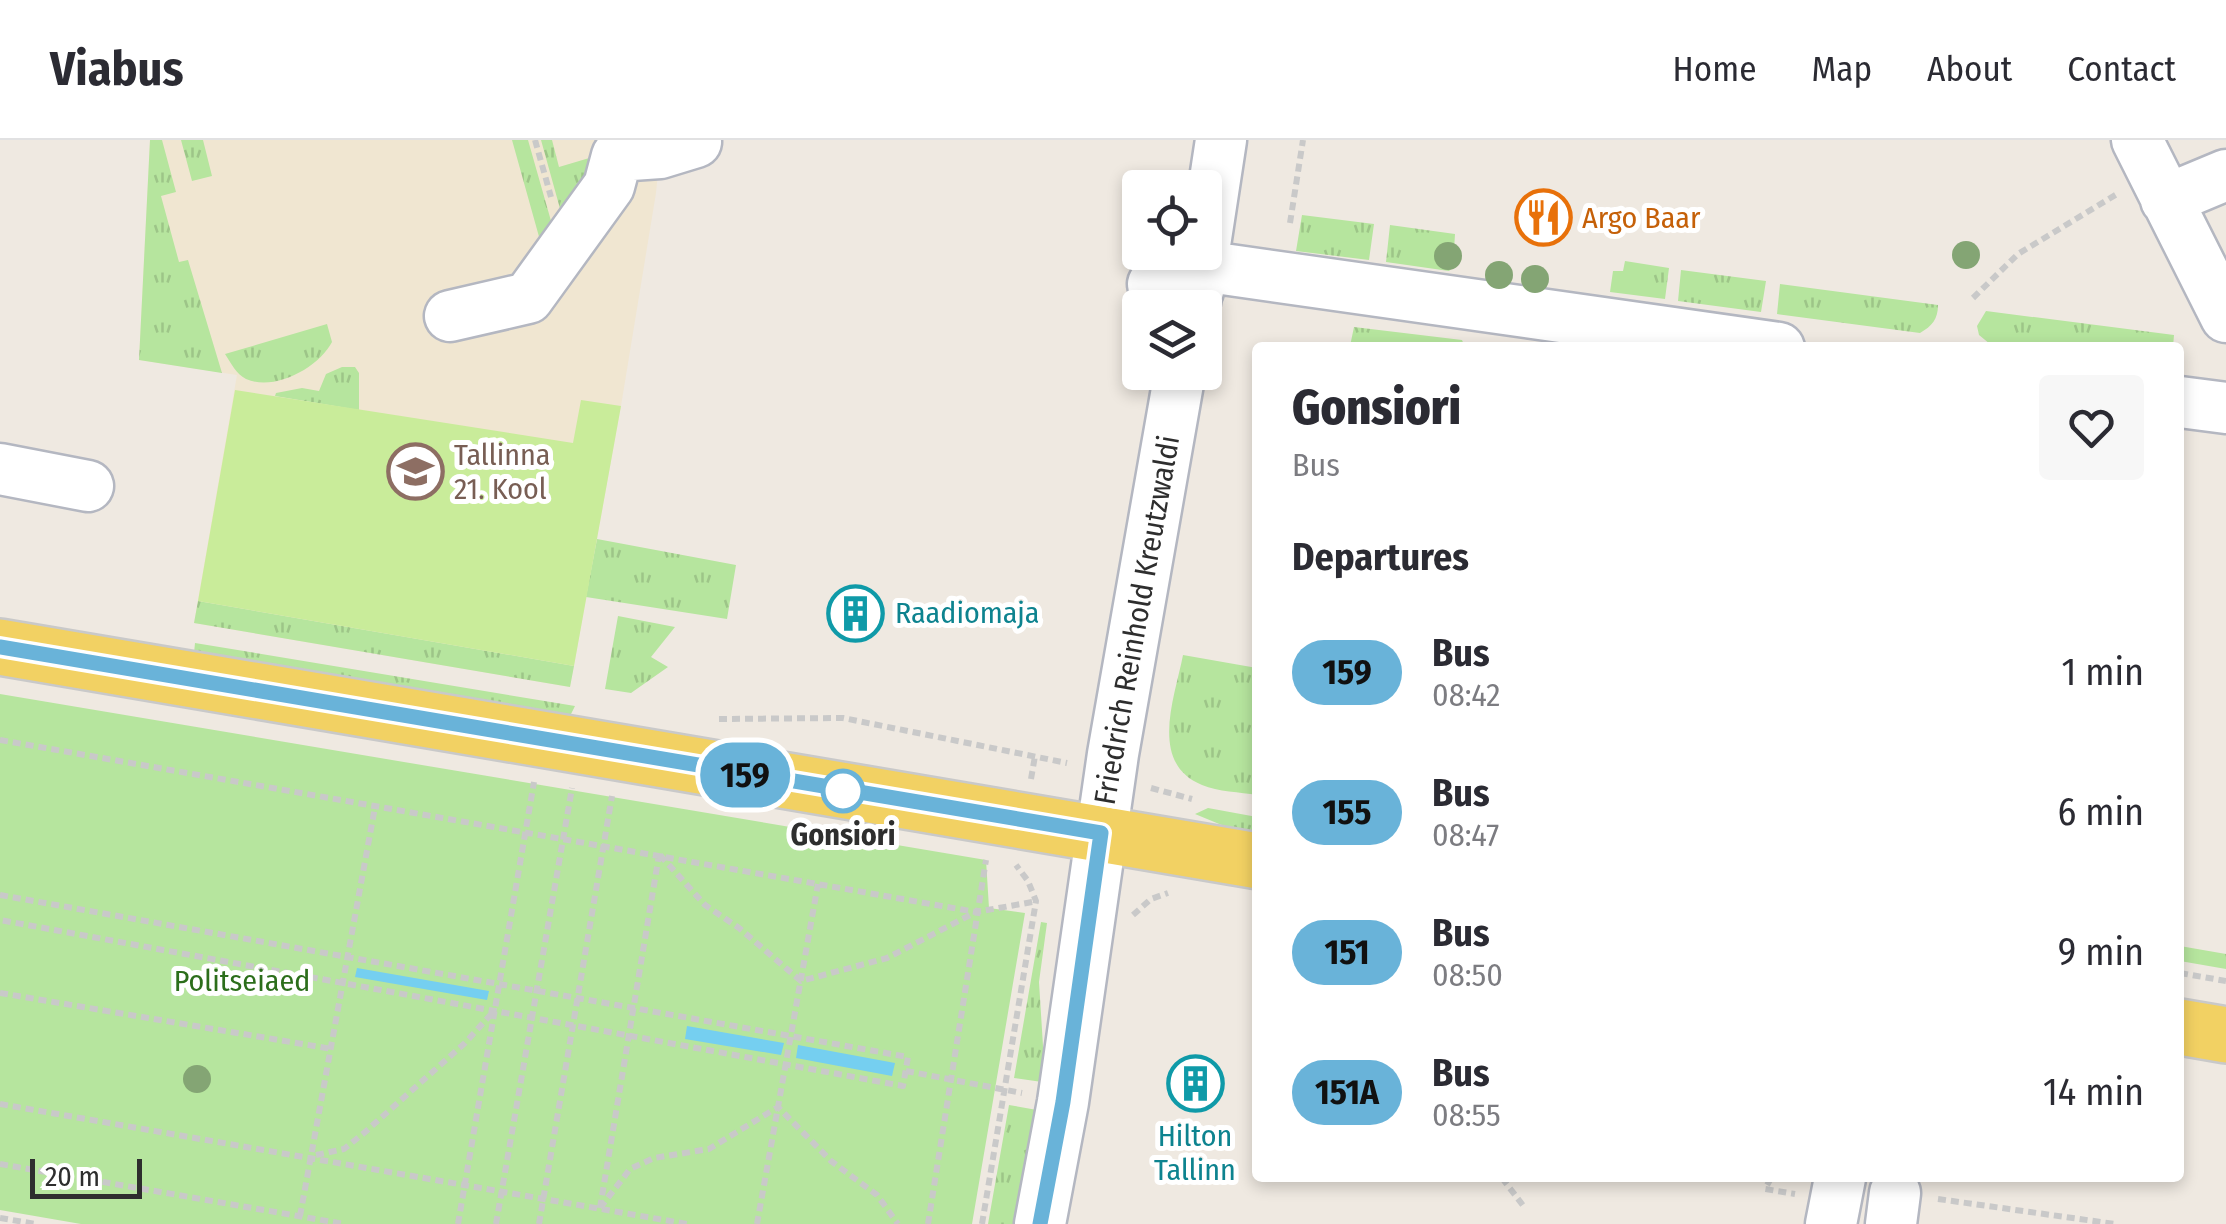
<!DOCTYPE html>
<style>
:root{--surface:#fff;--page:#f7f7f7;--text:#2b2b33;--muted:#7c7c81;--line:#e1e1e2}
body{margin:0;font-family:"Fira Sans Condensed",sans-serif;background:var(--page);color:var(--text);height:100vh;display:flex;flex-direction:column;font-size:38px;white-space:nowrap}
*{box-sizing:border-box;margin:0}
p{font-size:32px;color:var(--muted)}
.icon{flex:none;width:55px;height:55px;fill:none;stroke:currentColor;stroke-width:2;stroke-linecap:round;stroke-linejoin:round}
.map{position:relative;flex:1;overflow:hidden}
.drawer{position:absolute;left:1252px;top:202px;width:932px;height:840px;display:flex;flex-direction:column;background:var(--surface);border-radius:10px;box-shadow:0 5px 15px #0003}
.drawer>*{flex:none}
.badge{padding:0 20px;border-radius:32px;font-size:35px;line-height:65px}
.controls{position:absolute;left:1122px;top:30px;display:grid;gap:20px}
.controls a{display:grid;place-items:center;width:100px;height:100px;border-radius:10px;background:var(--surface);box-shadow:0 5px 15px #0003;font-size:50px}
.scale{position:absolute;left:30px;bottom:25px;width:112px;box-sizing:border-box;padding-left:10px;border:5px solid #2e2e2e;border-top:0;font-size:28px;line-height:35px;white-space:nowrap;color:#2e2e2e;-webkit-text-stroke:8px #fff;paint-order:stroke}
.map>.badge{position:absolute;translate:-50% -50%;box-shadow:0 0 0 5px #fff}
h2{padding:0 40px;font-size:38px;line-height:90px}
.round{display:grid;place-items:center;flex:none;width:105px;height:105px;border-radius:10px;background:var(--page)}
.headline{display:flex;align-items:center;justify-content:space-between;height:170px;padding:0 40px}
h1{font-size:48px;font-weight:800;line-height:75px}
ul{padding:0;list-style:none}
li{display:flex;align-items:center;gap:30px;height:140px;padding:0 40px}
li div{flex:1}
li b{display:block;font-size:38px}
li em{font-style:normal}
li .badge{min-width:110px;font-weight:700;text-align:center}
header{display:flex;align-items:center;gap:60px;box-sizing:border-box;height:140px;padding:0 50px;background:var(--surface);border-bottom:2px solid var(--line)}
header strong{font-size:48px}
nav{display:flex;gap:55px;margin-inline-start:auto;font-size:35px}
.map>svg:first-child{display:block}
</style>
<header>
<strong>Viabus</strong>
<nav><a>Home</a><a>Map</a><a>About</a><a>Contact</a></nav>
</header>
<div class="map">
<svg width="2226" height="1084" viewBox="0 0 2226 1084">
<defs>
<pattern id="grass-tufts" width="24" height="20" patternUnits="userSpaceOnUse" patternTransform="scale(2.5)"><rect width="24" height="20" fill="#b6e59e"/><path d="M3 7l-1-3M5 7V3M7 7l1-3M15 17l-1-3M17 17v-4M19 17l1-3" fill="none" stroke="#9dc588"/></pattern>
</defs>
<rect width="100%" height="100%" fill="#efe9e1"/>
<path fill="#f0e6d1" d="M150,0H661L656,53L621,266L570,547L194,483L237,235L139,220Z"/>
<path fill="url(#grass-tufts)" d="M150,0H162L176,52L161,56L179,122L188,120L222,233L139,220Z
M181,0H203L212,36L192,41Z
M512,0H528L555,95L543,111Z
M541,0H552L559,27L596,16L564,83Z
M1302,75L1374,84L1369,120L1296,111Z
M1390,85L1455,94L1453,127L1449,131L1386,122Z
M1625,121L1669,128L1665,159L1610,152L1613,131H1623Z
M1681,130L1766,141L1761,172L1678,161Z
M1780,144L1938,165C1938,179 1932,186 1920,193L1777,174Z
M1986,171L2174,195L2173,207H2016L1990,204L1979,195L1977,186Z
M327,184L332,202C319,227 275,252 246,239C236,234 231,223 225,214Z
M1354,187L1462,200L1465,207L1350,206Z
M342,227H355L359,233V270L275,256L276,253L302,248L319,251L326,234Z
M597,399L736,425L727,479L586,457Z
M198,461L574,526L570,547L194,483Z
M618,476L675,487L651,517L668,527L631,553L605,549Z
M195,503L575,566L570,576L194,513Z
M1183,515L1257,528V655C1240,652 1218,652 1202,645C1148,623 1175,557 1183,515Z
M1208,668L1257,677V692L1224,686L1195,674Z
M1041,782L1047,783L1039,842L1044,922L1042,942L1014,938Z
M2180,806L2226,814V829L2180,821Z
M1009,965L1037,970L1017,1084H988Z"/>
<path fill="#b6e59e" d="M0,554L986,720L989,768L1025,773L972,1084H81L0,1070Z"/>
<path fill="#c9ec9a" d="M235,250L573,303L581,260L621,266L574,526L198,461Z"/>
<path fill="#75cff0" d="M357,828L489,851L487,860L355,837Z
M687,886L784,903L781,915L685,899Z
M798,905L895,923L892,936L796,918Z"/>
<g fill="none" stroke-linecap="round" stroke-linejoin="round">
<defs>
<path id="minor" d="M2137,0L2226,177
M2166,60L2226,35
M1205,105L1221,0
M1202,126L1779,208
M1153,144L1198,151
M1194,168L1204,112
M450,176L528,158L609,46L617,16L660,13L696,2
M2180,262L2226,268
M0,329L88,346
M1040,1084L1063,962L1113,614L1180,232
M1831,1084L1840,1038
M1891,1084L1895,1053"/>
<path id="major" d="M0,507L1258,721
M2180,887L2226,895"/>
</defs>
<use href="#minor" stroke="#b4b7c1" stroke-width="55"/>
<use href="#major" stroke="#c9c9c9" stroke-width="60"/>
<path stroke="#c9c9c9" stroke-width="6" stroke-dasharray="8 5" stroke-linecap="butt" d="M535,0L551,57
M1290,83L1303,0
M1973,158L2018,114L2117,54
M719,579L843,578L1067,623
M0,600L976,772L1038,761
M1031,639L1035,616
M1151,648L1192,659
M660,715L705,765L739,788L801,841L887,818L974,773
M0,755L908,917L903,946L0,780
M1133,775L1151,759L1168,753
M2180,833L2226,841
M0,853L332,909
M906,931L1022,953
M0,964L687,1084
M316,1015L344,1009L364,993L465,903L494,871
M0,1024L344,1084
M1502,1038L1525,1068
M1771,1038L1765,1049L1795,1054
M1938,1059L2115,1084
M600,1068L630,1029L654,1018L709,1009L778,967L831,1021L877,1055L898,1084
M600,1068L659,715
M300,1076L375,667
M0,1078L36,1084
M458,1084L534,642
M496,1084L572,648
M539,1084L612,656
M757,1084L818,744
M928,1084L986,720
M982,1084L1036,761L1028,741L1016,725"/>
<use href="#minor" stroke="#fff" stroke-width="50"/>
<use href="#major" stroke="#f2d163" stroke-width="55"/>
</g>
<g fill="#84a574">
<circle cx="1966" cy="115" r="14"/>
<circle cx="1448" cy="116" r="14"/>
<circle cx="1499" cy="135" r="14"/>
<circle cx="1535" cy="139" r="14"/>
<circle cx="197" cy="939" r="14"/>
</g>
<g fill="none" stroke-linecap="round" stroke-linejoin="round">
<defs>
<path id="line" d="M0,507L1101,693L1063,962L1040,1084"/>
</defs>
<use href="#line" stroke="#fff" stroke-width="22"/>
<use href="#line" stroke="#69b3d9" stroke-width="15"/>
</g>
<defs>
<symbol id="restaurant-ring" viewBox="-11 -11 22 22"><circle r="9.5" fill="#fff" stroke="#e8710a" stroke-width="1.5"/><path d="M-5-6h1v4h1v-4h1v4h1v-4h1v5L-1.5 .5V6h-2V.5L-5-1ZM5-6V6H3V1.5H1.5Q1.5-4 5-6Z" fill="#e8710a"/></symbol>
<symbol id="school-ring" viewBox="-11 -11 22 22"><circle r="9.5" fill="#fff" stroke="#8d6e63" stroke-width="1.5"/><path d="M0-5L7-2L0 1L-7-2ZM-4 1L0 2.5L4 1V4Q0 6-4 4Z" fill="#8d6e63"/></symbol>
<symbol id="building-ring" viewBox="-11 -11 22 22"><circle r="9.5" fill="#fff" stroke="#0f9aa8" stroke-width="1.5"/><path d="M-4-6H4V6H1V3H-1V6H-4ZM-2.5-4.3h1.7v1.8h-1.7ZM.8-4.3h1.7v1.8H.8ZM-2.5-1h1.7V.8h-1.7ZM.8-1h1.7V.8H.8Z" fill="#0f9aa8"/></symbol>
</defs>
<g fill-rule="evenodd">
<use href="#restaurant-ring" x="1512" y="46" width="63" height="63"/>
<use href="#school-ring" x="384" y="300" width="63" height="63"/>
<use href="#building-ring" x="824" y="442" width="63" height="63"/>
<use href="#building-ring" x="1164" y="912" width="63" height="63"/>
</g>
<circle fill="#fff" stroke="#69b3d9" stroke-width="5" cx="843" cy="651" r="20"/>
<g text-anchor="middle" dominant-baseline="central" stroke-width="10" stroke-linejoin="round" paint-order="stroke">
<g font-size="30" fill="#c56008" stroke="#fff" text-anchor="start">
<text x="1582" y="78">Argo Baar</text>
</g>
<g font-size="30" fill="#785e54" stroke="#fff" text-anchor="start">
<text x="454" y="315">Tallinna<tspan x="454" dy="34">21. Kool</tspan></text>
</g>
<g font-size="30" fill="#0d838f" stroke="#fff" text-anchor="start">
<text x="895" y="473">Raadiomaja</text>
<text x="1195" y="996" text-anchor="middle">Hilton<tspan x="1195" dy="34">Tallinn</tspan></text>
</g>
<g font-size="30" fill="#2e2e2e" stroke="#fff">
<text transform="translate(1137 480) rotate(-80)">Friedrich Reinhold Kreutzwaldi</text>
</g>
<g font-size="30" font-weight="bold" fill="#2e2e2e" stroke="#fff">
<text x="843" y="695">Gonsiori</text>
</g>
<g font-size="30" fill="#2c6e1b" stroke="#fff">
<text x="242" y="841">Politseiaed</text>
</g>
</g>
</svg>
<div class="controls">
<a><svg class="icon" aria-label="locate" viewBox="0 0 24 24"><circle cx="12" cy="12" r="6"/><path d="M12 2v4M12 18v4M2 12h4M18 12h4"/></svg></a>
<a><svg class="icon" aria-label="layers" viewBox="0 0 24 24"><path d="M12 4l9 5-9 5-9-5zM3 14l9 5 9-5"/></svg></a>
</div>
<div class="scale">20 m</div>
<b class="badge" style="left:745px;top:635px;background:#69b3d9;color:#111">159</b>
<section class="drawer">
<div class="headline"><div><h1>Gonsiori</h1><p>Bus</p></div><a class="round"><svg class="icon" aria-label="heart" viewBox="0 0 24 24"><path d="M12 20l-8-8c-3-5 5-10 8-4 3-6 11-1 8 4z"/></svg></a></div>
<h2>Departures</h2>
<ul>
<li><span class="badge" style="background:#69b3d9;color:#111">159</span><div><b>Bus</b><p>08:42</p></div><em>1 min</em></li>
<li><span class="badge" style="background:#69b3d9;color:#111">155</span><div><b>Bus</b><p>08:47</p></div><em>6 min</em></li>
<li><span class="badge" style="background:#69b3d9;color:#111">151</span><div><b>Bus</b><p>08:50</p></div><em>9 min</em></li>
<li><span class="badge" style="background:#69b3d9;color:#111">151A</span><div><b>Bus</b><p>08:55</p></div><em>14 min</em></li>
</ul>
</section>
</div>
